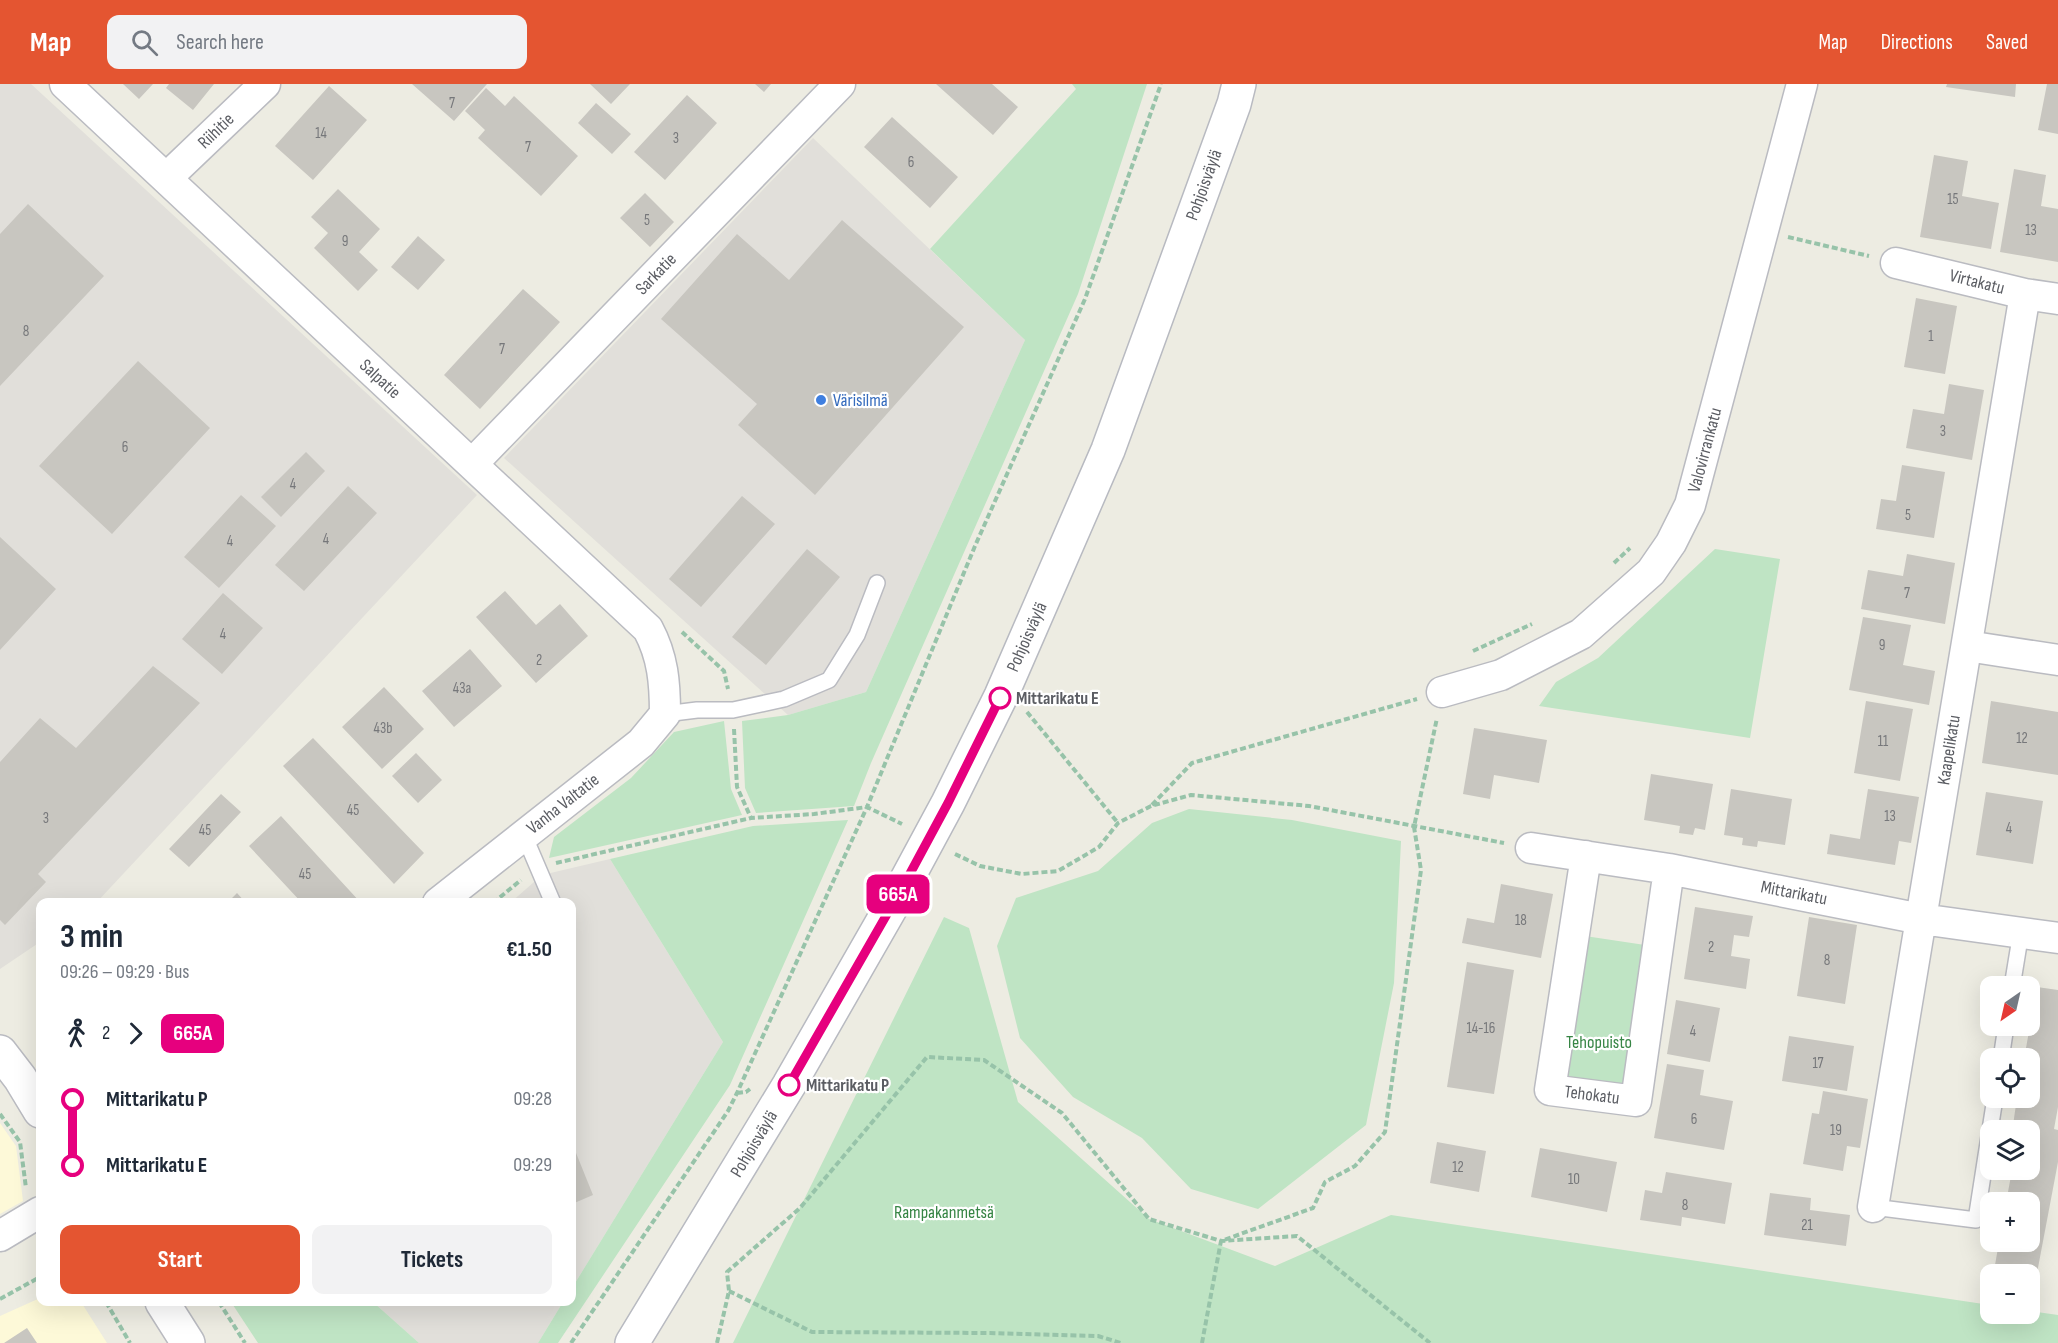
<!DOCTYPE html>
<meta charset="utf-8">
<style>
:root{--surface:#fff;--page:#f2f2f3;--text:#1f2937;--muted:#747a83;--accent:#e45531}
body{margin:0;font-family:"Sofia Sans Condensed",sans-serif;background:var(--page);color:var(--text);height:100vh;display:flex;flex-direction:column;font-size:22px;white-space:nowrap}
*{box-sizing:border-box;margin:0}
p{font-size:20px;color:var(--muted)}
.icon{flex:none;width:33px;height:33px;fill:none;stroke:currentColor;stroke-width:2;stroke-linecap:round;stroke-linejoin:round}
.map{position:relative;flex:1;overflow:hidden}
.side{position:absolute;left:36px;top:814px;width:540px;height:408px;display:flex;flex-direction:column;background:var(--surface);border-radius:12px;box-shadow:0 6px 24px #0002}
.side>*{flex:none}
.badge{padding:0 12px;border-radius:9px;font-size:21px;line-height:39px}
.needle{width:39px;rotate:214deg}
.tools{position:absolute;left:1980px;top:892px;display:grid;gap:12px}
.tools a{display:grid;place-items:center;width:60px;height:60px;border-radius:12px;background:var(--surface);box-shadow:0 6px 24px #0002;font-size:30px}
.map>.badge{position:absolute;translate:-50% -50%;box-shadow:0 0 0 3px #fff}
.legs{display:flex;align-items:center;gap:9px;height:66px;padding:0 24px;font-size:20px}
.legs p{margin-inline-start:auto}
.headline{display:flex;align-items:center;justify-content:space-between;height:102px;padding:0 24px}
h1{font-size:33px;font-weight:700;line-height:45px}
.button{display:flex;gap:12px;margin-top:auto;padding:12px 24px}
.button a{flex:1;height:69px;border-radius:12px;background:var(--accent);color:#fff;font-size:24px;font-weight:700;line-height:69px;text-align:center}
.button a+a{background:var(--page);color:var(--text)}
ul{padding:0 24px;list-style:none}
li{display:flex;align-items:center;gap:21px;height:66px;font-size:22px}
li i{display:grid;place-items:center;width:9px;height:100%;margin:0 8px;background:currentColor}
li i::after{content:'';width:15px;height:15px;margin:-8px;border:4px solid;border-radius:50%;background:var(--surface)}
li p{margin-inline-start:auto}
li:first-child i{background:linear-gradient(#0000 50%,currentColor 0)}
li:last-child i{background:linear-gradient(currentColor 50%,#0000 0)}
header{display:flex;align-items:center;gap:36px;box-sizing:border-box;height:84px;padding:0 30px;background:var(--accent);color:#fff}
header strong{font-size:28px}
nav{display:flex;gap:33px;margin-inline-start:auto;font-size:21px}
.search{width:420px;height:54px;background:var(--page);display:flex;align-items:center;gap:15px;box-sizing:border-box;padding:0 21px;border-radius:12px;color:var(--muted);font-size:22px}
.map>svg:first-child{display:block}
</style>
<header>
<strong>Map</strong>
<div class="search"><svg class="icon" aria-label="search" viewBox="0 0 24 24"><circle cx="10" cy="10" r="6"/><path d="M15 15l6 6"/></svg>Search here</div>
<nav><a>Map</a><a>Directions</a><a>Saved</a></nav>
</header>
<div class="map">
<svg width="2058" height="1259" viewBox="0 0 2058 1259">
<rect width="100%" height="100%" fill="#edece2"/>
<path fill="#fdf9d8" d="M0,1039L16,1062L23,1117L0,1130Z
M40,1214V1218H81L107,1259H0V1232Z"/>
<path fill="#e1dfda" d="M0,0H31L477,411L96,819H40V858L0,885Z
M813,54L1025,256L866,608L788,631L504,374Z
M610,775L723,958L572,1204V819H510L542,791Z
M373,1218H563L538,1259H419Z"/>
<path fill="#bfe4c4" d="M1072,0H1147L1078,210L871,679L854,722L756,729L745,704L742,637L788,631L866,608L1025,256L930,165L1076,5Z
M1715,465L1780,475L1750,654L1539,622L1556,598L1598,574Z
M724,637L731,705L742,731L549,774L554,753L631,694L674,648Z
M1189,725L1292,736L1401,757L1394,899L1366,1041L1258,1125L1191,1105L1142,1054L1073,1013L1020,954L997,862L1016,814L1098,787L1152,739Z
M848,736L730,1001L558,1259H538L563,1218H572V1204L723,958L610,775L753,742Z
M944,833L969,844L1018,1018L1149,1135L1275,1182L1391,1131L1990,1221V1230H2030V1227L2058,1231V1259H733Z
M1585,852L1645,861L1626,1001L1561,992Z
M231,1218H373L419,1259H258Z"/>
<path fill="#c8c6c0" d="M123,0H153L139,15Z
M169,0H214L193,26L166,4Z
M412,0H487L454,37Z
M590,0H630L611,20Z
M755,0H771L764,8Z
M936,0H992L1018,23L993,51Z
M1947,0H2016L2015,13L1946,3Z
M2047,0H2058V50L2038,46Z
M329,2L367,36L313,96L275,62Z
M486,4L505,22L514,12L578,72L541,112L478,54L485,46L465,27Z
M687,11L717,39L665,96L634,68Z
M596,19L631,50L612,70L578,39Z
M892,33L958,93L930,124L864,63Z
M1934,71L1968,77L1962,112L1999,119L1991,165L1920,153Z
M2014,85L2046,91L2041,122L2058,125V178L2000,168Z
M338,105L380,145L359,168L378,186L358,207L314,164L328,149L311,133Z
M645,109L674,138L650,163L620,134Z
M28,120L104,192L0,302V150Z
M842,136L964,243L815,411L738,341L757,320L661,235L737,150L789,196Z
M418,152L445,176L418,206L391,183Z
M523,205L560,238L480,325L444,291Z
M1916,214L1957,222L1945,290L1904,283Z
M138,277L210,344L112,450L39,382Z
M1949,300L1984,306L1972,376L1906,364L1913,325L1944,330Z
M306,368L325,387L281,433L261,413Z
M1902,381L1945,388L1934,454L1876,445L1881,415L1896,417Z
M348,402L377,429L304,507L275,481Z
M241,411L276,442L219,504L184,473Z
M742,412L775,440L701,523L669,495Z
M0,453L56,505L0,566Z
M807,465L840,493L766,581L732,553Z
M1907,470L1955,479L1945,540L1861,525L1868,486L1903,492Z
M505,507L536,541L560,520L588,552L536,599L476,533Z
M223,509L263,544L222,590L182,555Z
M1863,533L1911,541L1903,581L1935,587L1929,621L1849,606Z
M470,565L502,602L454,643L422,607Z
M153,582L200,619L38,790L46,798L5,841L0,836V678L40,634L76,664Z
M384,603L424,645L382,685L342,643Z
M1866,617L1913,625L1900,697L1854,689Z
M1991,617L2058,628V691L1982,679Z
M1474,644L1547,656L1539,699L1494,691L1490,715L1463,710Z
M313,654L424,769L394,800L283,682Z
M416,669L442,696L418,719L392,692Z
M1651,690L1713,700L1705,746L1695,744L1693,751L1679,749L1680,742L1644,736Z
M1731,705L1792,715L1785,761L1758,757L1757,763L1742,761L1743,754L1724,751Z
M1868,705L1919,713L1911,759L1899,757L1895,781L1827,770L1830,750L1860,755Z
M1986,708L2043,717L2033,780L1976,771Z
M221,710L241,728L189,783L169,765Z
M281,732L361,819H302L249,762Z
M1501,800L1553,810L1541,874L1462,859L1467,834L1494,839Z
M237,809L246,819H227Z
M1695,823L1753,832L1749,853L1734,851L1731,872L1750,875L1746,905L1684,895Z
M1809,833L1857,841L1845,920L1797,912Z
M1467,878L1514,886L1494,1010L1447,1003Z
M2037,903L2058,906V1023L2054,1045L2058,1046V1078L2037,1189L1995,1181L1999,1158H2030V1119H2006L2012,1086H2030V1047H2019L2020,1042L2013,1041L2017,1014H2030V975H2024Z
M1676,916L1720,924L1710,978L1667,970Z
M1789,952L1854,962L1847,1007L1782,997Z
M1667,980L1704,986L1700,1011L1733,1017L1724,1066L1654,1054Z
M1823,1007L1868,1015L1860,1064L1847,1062L1843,1087L1803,1080L1812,1029L1819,1030Z
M1437,1058L1486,1067L1479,1108L1430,1099Z
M572,1059L593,1111L572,1120Z
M1540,1064L1617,1078L1607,1128L1531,1113Z
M1666,1088L1732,1099L1725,1140L1682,1133L1681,1142L1640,1136L1645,1106L1662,1109Z
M1770,1109L1811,1114L1810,1126L1850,1131L1846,1162L1764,1151Z
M27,1244L37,1259H4Z"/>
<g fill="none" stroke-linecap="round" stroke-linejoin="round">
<defs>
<path id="service" d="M665,630L697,626H733L784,615L829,596L857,551L877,499
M524,751L553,819
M2012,903L2021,848
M2001,975L2006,942
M1873,1123L1976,1136L1995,1014"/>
<path id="minor" d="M65,0L648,545C663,573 665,599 665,630L641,659L438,819
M168,96L177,84L265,0
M1896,179L2025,210L2058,215
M472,380L840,0
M1967,562L2058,576
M1442,608L1501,591L1581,550L1651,488L1671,459L1690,421L1802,0
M1531,764L1669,785L1921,835L2058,854
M1586,772L1550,1006L1636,1017L1669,785
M1873,1123L2025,210
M0,1152L40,1128"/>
<path id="tertiary" d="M0,968L20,994L40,1027
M162,1218L188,1259"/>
<path id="secondary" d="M632,1259L789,1001L906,797L948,719L1001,612L1108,366L1234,20L1239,0"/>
</defs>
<use href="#service" stroke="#babbc1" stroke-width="18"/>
<use href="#minor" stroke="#babbc1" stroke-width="33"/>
<use href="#tertiary" stroke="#babbc1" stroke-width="36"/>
<use href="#secondary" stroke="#b8bac1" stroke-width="36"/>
<path stroke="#97c3a9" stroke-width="4" stroke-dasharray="6 3" stroke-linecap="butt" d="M1788,153L1869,172
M1614,479L1630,464
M682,548L724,587L728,605
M1473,567L1532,540
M1027,628L1118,739
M734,645L737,703L751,734
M1152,721L1192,679L1417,615
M955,770L980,782L1022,790L1058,787L1099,763L1118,739L1151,722L1191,711L1309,722L1504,759
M556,779L751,734L814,730L867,723L902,740
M493,819L521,796
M737,1009L746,1008L750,1005
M0,1030L20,1058L26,1104
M729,1207L812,1248L990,1249L1098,1252L1121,1259
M0,1215L40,1193
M106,1218L130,1259
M219,1218L245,1259
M571,1259L728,1027L737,1009L867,723L975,462L1085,215L1161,0
M717,1259L729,1207L727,1188L800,1124L927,973L984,976L1062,1029L1149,1135L1221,1157L1297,1152L1430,1259
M1202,1259L1221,1157L1313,1124L1325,1098L1355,1082L1385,1048L1421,786L1414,743L1437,634"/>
<use href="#service" stroke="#fff" stroke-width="15"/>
<use href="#minor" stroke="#fff" stroke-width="30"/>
<use href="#tertiary" stroke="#fff" stroke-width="33"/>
<use href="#secondary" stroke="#fff" stroke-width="33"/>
</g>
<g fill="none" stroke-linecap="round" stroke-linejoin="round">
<defs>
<path id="line-1" d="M789,1001L906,797L948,719L1000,614"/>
</defs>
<use href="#line-1" stroke="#fff" stroke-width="14"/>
<use href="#line-1" stroke="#e6007e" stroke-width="9"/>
</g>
<circle fill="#3f7fe0" stroke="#fff" stroke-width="2" cx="821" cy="316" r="6"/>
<g fill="#fff" stroke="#e6007e" stroke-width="3">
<circle cx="1000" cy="614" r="10"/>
<circle cx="789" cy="1001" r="10"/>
</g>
<g text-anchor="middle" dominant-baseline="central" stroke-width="4.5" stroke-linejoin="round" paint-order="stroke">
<g font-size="15" fill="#76777a">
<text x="452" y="19">7</text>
<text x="321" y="49">14</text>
<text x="676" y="54">3</text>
<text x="528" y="63">7</text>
<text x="911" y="78">6</text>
<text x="1953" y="115">15</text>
<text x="647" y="136">5</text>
<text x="2031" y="146">13</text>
<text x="345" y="157">9</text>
<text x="26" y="247">8</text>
<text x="1931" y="252">1</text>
<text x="502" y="265">7</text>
<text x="1943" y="347">3</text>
<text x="125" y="363">6</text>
<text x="293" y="400">4</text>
<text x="1908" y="431">5</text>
<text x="326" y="455">4</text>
<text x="230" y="457">4</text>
<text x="1907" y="509">7</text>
<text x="223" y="550">4</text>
<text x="1882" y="561">9</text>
<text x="539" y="576">2</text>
<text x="462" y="604">43a</text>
<text x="383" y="644">43b</text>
<text x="2022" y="654">12</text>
<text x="1883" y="657">11</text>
<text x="353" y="726">45</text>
<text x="1890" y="732">13</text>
<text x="46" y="734">3</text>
<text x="2009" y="744">4</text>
<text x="205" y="746">45</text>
<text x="305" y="790">45</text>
<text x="1521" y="836">18</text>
<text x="1711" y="863">2</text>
<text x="1827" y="876">8</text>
<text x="1481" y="944">14-16</text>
<text x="1693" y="947">4</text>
<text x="1818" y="979">17</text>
<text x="1694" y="1035">6</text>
<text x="1836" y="1046">19</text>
<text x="1458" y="1083">12</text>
<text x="1574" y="1095">10</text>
<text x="1685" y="1121">8</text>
<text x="1807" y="1141">21</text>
</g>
<g font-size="18" fill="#5b5d63" stroke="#fff">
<text transform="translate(216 47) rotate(-44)">Riihitie</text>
<text transform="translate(1204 101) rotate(-70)">Pohjoisväylä</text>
<text transform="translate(656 190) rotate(-46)">Sarkatie</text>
<text transform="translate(1977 198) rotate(14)">Virtakatu</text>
<text transform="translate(380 295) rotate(43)">Salpatie</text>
<text transform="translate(1705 366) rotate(-75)">Valovirrankatu</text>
<text transform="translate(1027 553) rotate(-66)">Pohjoisväylä</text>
<text transform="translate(1949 666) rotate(-81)">Kaapelikatu</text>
<text transform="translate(563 720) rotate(-38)">Vanha Valtatie</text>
<text transform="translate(1794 809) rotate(11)">Mittarikatu</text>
<text transform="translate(1592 1011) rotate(7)">Tehokatu</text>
<text transform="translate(754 1060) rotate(-59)">Pohjoisväylä</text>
</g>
<g font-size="18" fill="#366cbe" stroke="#fff" text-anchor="start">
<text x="833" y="316">Värisilmä</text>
</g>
<g font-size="18" font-weight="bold" fill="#5b5d63" stroke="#fff" text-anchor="start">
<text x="1016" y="614">Mittarikatu E</text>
<text x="806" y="1001">Mittarikatu P</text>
</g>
<g font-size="18" fill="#378545" stroke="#fff">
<text x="1599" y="958">Tehopuisto</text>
<text x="944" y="1128">Rampakanmetsä</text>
</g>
</g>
</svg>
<div class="tools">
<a><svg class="needle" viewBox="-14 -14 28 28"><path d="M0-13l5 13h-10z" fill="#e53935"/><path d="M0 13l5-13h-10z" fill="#747a83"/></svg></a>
<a><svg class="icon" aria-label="locate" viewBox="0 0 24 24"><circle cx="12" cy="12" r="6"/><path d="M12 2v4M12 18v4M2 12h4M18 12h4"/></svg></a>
<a><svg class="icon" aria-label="layers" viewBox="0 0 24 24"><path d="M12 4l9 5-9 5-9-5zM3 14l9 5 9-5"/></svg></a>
<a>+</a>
<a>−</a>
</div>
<b class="badge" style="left:898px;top:810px;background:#e6007e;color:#fff">665A</b>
<section class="side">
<div class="headline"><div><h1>3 min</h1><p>09:26 – 09:29 · Bus</p></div><b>€1.50</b></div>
<div class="legs"><svg class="icon" aria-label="walk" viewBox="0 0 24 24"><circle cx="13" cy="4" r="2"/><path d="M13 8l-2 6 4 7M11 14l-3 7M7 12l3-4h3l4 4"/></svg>2<svg class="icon" aria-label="forward" viewBox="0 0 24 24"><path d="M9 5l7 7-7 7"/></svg><b class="badge" style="background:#e6007e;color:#fff">665A</b></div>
<ul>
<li><i style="color:#e6007e"></i><b>Mittarikatu P</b><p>09:28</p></li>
<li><i style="color:#e6007e"></i><b>Mittarikatu E</b><p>09:29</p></li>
</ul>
<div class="button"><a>Start</a><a>Tickets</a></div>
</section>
</div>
